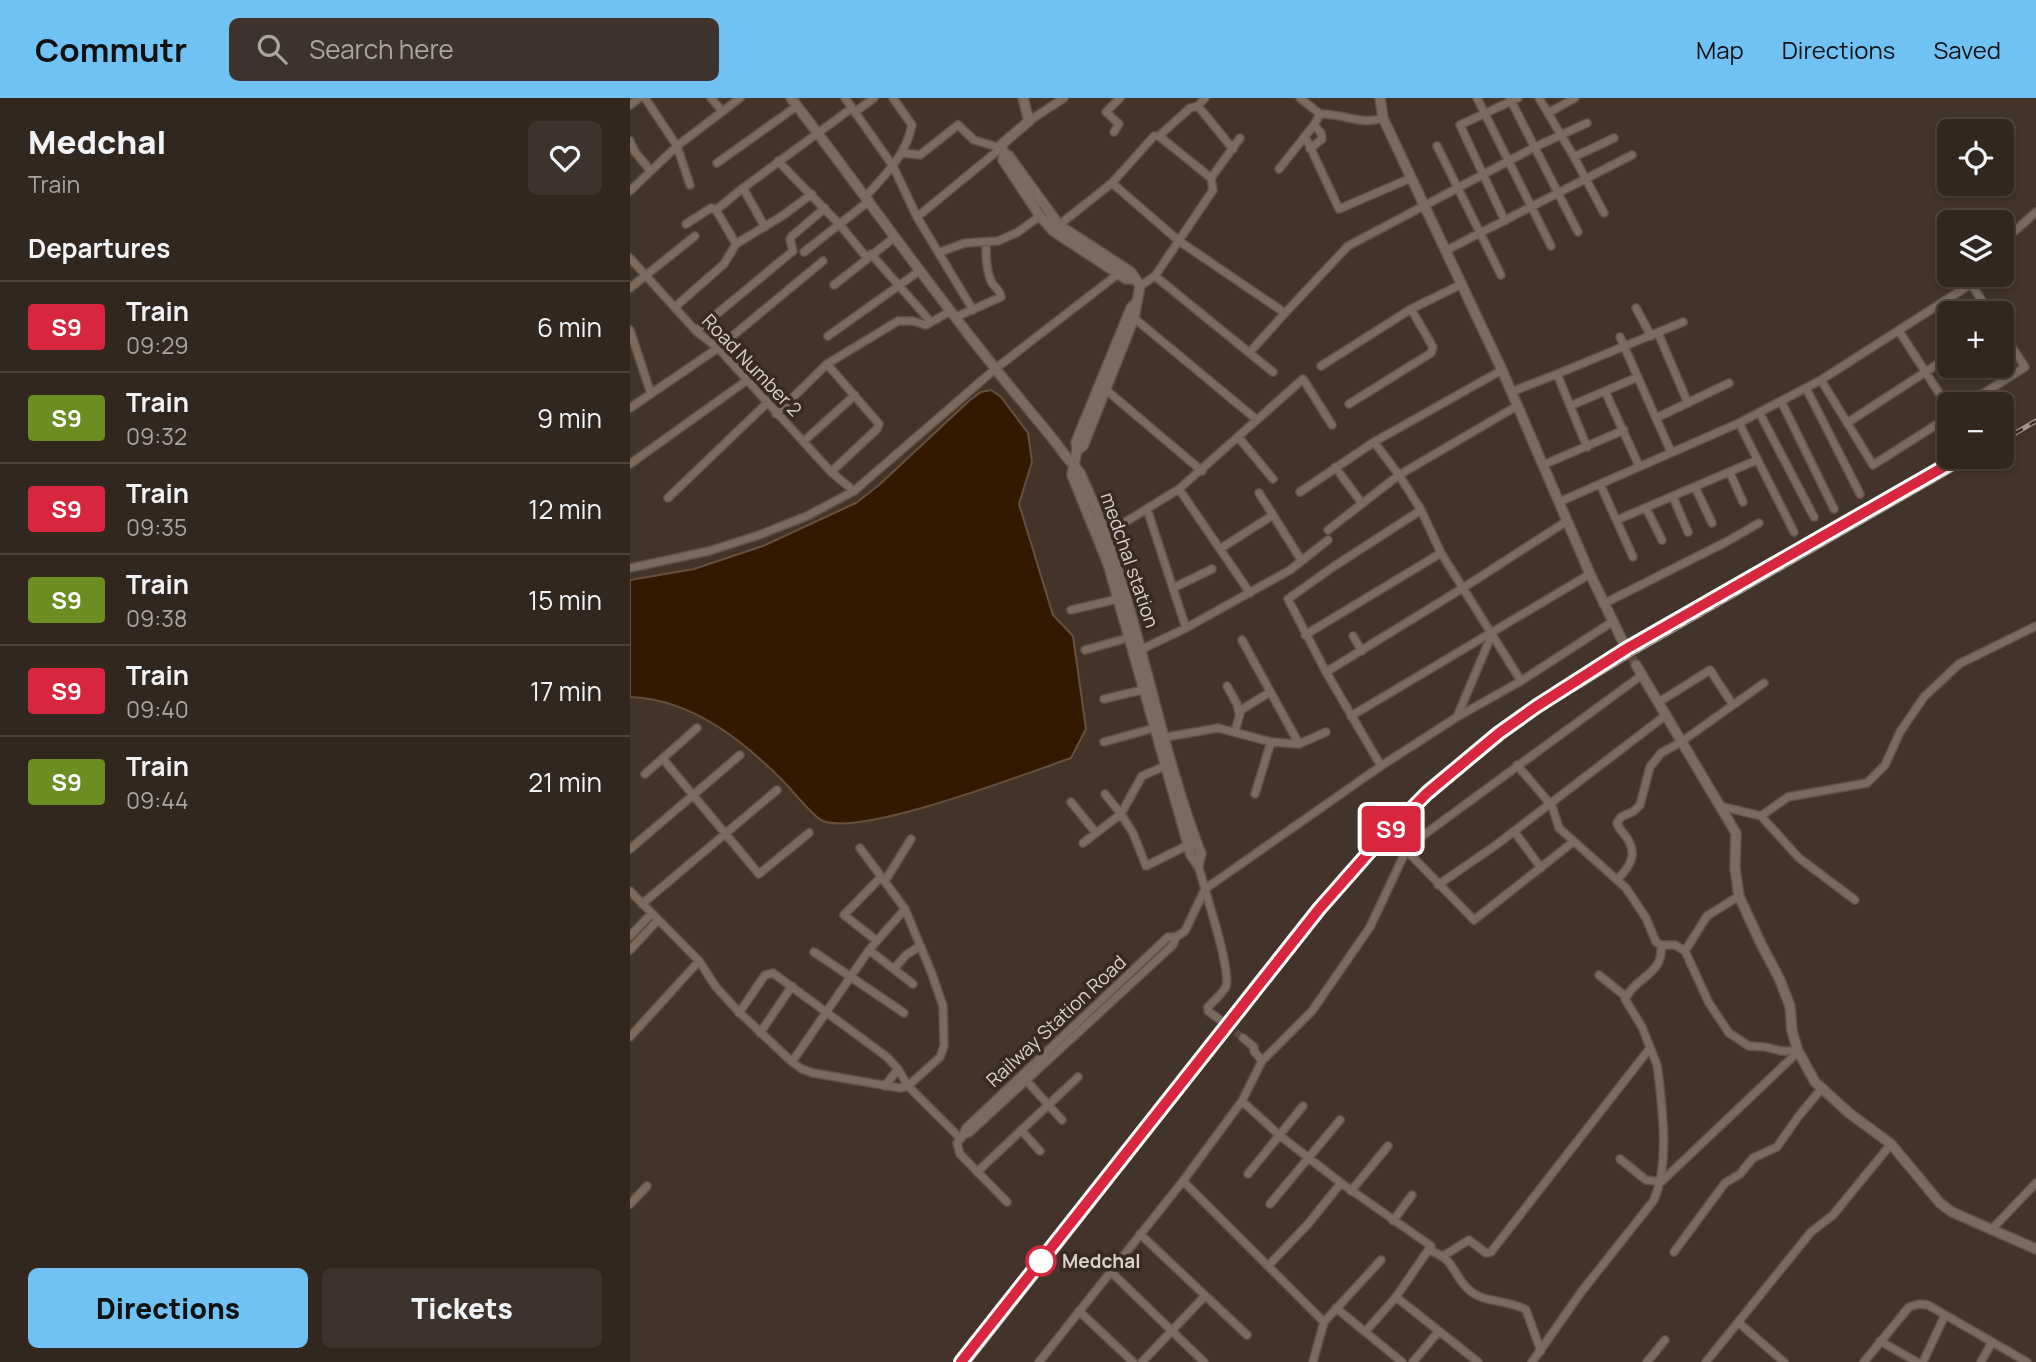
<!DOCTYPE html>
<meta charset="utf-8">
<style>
:root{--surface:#32271f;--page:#3d332c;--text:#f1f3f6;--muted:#a8a5a4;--line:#4d443d;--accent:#70c1f4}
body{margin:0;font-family:Manrope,sans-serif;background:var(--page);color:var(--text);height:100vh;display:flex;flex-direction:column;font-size:26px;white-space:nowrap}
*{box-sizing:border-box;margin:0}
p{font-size:23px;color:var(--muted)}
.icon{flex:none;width:38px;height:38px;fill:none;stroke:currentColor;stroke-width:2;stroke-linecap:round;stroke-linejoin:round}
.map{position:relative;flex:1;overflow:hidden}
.drawer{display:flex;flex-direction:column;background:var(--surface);width:630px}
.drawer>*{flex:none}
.badge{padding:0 14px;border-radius:5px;font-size:24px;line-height:46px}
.controls{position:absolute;left:1307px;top:21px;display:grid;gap:14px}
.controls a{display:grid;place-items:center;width:77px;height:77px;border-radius:10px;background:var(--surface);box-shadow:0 4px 10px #0003,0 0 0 2px var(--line);font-size:35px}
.map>.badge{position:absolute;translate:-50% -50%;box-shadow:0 0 0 4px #fff}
h2{padding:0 28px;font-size:26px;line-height:63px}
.round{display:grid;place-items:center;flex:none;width:74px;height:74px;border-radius:10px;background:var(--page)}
.overview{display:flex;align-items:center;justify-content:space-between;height:119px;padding:0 28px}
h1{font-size:33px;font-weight:800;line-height:52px}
.primary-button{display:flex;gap:14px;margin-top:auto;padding:14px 28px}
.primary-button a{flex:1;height:80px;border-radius:10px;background:var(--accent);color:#111;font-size:28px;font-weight:800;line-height:80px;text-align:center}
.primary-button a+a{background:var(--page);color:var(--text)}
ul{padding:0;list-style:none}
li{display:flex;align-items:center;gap:21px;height:91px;padding:0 28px;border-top:2px solid var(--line)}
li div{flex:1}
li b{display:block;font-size:26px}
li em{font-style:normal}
li .badge{min-width:77px;font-weight:700;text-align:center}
header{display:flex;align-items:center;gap:42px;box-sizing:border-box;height:98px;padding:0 35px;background:var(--accent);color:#111}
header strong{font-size:33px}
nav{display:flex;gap:38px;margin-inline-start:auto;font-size:24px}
.search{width:490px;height:63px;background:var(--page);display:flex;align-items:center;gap:18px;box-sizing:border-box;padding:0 24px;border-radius:10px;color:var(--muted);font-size:26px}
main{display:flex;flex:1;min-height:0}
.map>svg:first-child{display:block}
</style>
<header>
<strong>Commutr</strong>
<div class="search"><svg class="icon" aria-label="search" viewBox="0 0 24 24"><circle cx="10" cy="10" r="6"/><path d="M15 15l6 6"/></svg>Search here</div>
<nav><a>Map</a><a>Directions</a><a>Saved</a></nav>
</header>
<main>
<section class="drawer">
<div class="overview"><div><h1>Medchal</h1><p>Train</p></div><a class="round"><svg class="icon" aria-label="heart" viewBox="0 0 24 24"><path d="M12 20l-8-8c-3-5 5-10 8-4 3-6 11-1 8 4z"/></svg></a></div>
<h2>Departures</h2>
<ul>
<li><span class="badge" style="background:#d7263d;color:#fff">S9</span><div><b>Train</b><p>09:29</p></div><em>6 min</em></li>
<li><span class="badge" style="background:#6b8e23;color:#fff">S9</span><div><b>Train</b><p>09:32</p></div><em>9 min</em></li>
<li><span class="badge" style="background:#d7263d;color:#fff">S9</span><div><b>Train</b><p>09:35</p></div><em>12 min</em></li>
<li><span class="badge" style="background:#6b8e23;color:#fff">S9</span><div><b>Train</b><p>09:38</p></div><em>15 min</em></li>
<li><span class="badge" style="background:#d7263d;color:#fff">S9</span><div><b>Train</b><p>09:40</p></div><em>17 min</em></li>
<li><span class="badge" style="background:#6b8e23;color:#fff">S9</span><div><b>Train</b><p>09:44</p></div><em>21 min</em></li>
</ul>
<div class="primary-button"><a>Directions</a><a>Tickets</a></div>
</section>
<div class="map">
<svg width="1406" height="1264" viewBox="0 0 1406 1264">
<rect width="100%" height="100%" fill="#433429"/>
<path fill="#341902" stroke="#66503e" stroke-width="2" d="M361,292L371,299L398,335L402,364L389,406L423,517L443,538L456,631L441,660C397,675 227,741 191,722C182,717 162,692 154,684C113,642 61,601 0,599V482L64,471L133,448L226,405L249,387L340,302L351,294Z"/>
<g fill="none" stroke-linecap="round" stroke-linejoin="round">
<path stroke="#5a4c41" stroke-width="7" stroke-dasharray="7 3.5" stroke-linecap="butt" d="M589,921L613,940"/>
<path stroke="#5a4c41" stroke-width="9" stroke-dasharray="9 4.5" stroke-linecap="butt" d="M995,548L1006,567"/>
<defs>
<path id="minor" d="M15,0L47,48L60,87
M81,0L92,13
M215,0L263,68L287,119L343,212
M670,0L690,16C712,15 732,28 753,20
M847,0L921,148
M909,0L944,59L974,115
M880,1L948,134
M0,7L9,0
M568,8L603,51
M225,14L244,0
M918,15L945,0
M399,23L434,0
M484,34L489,26L476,14L490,0
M529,38L581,80
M675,38L709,111L781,80
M0,43L5,54L20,72
M807,48L871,177
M680,51L692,41L691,35L684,27L690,16
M273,55L290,57L328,27L344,42L371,50
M944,59L984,40
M148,63L210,127L237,160
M87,65L167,8
M649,71L684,27
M482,85L549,143L655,215L620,254
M113,90L222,10
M0,93L47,48L110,0
M236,98C256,76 276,57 282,27L263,0
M86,112L106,146
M287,119L371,50
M875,123L830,27L888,0
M56,126L81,110L86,112L113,90L135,129
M429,127L482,85L524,38H529L560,10L568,8L575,0
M1372,147L1377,140L1406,114
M815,153L1002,57
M174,154L239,103
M310,154L335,145L368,143L388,134L410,118
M241,156L301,224
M0,160L66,233L88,250L201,374L224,393
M525,178L583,92L581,80L610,40
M1341,186L1360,215
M204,187L265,139
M510,188L525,178L643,274
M0,190L65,138
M45,209L94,166L106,146L152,118L182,96
M1006,210L1021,238
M655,215L718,148L905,49L957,25
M326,219L371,199C370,192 366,191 362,185C356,174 356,157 356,144
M504,220L627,322
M0,232L21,296
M66,233L163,153L160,141L162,138L195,110
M1269,233L1320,312
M1028,235L1058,305
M198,238L288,174
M990,239L1041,354
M197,266L249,326L247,331L201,374
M691,268L781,211L832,186
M927,276L1053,224
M1191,282L1243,367L1320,318
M1176,290L1230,396
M475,291L572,373
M975,293L1009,368
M881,294L927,276L957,349
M1151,303L1204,411
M719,306L801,255L803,249L781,211
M1337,306L1395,269L1372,234
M940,308L1008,279
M0,310L88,250L193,163
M1129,314L1184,419
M146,316L197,266L268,223H283L296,227L321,213
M1026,320L1099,285
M1109,325L1164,434
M1217,325L1320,258
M609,340L643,381
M174,343L225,297
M744,344L769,377L791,412L811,455L891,583
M0,366L116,283
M913,367L994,332
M705,369L731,404
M1100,375L1113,404
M970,386L1003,459
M1065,389L1082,425
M549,391L620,495
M670,394L744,344L872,272
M1043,399L1058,434
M38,400L137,305
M929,404L1109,325L1191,282L1341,186L1347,184L1354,177
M1016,410L1032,442
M517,411L556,530
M643,417L671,462
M987,422L1127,362
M698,432L769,377L887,308
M476,436L549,391L673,281L702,327
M590,451L643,417L629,395
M0,470L79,453L129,437L177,418L224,393L365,271L488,176
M543,490L582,471
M973,506L1096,444L1129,425
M441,512L488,501
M675,537L811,455
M723,538L732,553
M612,542L669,646
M455,552L498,540
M506,554L556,530L660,472L698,442
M696,574L658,501L703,469L791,412
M597,588L607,606L609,615
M474,601L512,592
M1029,604L1080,572L1103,607
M721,618L960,476
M827,619L862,536
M605,633L611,612L640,594
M531,640L588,630L641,644L669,646L696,634
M474,644L524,630
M33,661L129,776L179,735
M887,667L922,708L929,730L996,790L1016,820L1026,844L1031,847H1045L1055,853L1079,905L1099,935L1119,948L1135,949L1151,953H1168
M751,668L696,574L833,490L937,423
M15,676L67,630
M475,696L491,716L512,678L535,668
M625,696L641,644
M441,704L466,735L491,716L503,735L516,768L558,747
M1090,708L1131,718L1169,760L1225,802
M1131,718L1158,699L1237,685L1255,667L1270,634L1294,599L1329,566L1406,528
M884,733L911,770
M453,745L466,735
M0,751L110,657
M777,753L844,822L943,744
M988,781C1000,768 1008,757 997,740C993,734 989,732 987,725L991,719L1004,713L1010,707L1020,669L1031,655L1051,644L1134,585
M255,783L281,741
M808,787L866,747L1036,617
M0,793L69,863L86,889L107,912L162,964L172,971L183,975L270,990L278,988L310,959L314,948L313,908L302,876L275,811L230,750
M12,806L147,692
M0,838L21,816
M538,839H546L543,847L339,1035L333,1037L336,1030Z
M546,839L555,833L575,791L568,767
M247,843L214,817L251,779
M0,852L27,823
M239,852L283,886
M1055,853L1077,818L1109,798
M184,854L274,915
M264,871L276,857L290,848
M969,877L995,898
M109,915L135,877L143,875L257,959L268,971L255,988
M589,921L578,913V909C583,903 593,896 596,888C601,874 580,809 575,791L751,668L827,619L891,583L982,524
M130,935L162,888
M0,939L69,863
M613,940L624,949V953L632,963
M162,964L239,852L275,811
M268,971L278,988L330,1040
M395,981L432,1022
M612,1003L649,1037L711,1085L801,1148L766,1199L735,1234
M391,1032L410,1053
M333,1038L327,1045L330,1056L377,1104
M990,1061L1016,1082L1031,1084L1168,954
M347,1074L448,979
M618,1076L673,1008
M553,1083L694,1224L683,1264
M721,1093L758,1048
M0,1106L17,1088
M640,1106L710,1022
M763,1123L782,1097
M1362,1131L1406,1085
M510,1136L617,1237
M799,1152C827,1163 820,1173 838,1191C853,1206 879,1201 896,1212L911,1253
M1044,1154L1095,1085L1110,1076L1123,1060L1147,1049L1168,1019L1192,990
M813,1158L839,1142L856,1155L861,1154L1020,950
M638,1168L678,1126L711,1085
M481,1174L574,1264
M766,1199L848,1264
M706,1210L772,1264
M449,1213L503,1264
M694,1224L751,1162
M1109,1225L1154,1264
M1250,1243L1287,1264
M409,1264L553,1083L612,1003L632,963L682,913L740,829L774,757L784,744L1012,577
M512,1264L574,1199
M783,1264L809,1233
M902,1264L952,1193L1024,1102C1039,1066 1033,1020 1029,981L1027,967L1012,929L995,901C1006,878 1034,877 1031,847
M1017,1264L1035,1242
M1076,1264L1181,1134L1203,1117L1261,1046
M1234,1264L1279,1209L1289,1206L1298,1207L1397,1264
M1293,1264L1315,1217
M1351,1264L1362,1244"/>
<path id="tertiary" d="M161,0C230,90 294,182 365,270C388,300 413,327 435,357C440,364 448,370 451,377C508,498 523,632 571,756L568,767
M393,0L399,23L371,47L374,55L373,62L410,118L423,133L496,181H504
M750,0L753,20L872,272L960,476L995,548
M374,55L379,58L429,127L501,174L510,188L504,220L453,348L447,352
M506,205L501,210L446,344L447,352L442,377L478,466L561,757L568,767
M1006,567L1106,735L1105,770L1109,798L1131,846L1149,880L1160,908L1162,933L1168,953L1185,984L1219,1015L1261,1046L1310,1105L1322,1114L1406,1151"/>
</defs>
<use href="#minor" stroke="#5e5249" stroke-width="10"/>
<use href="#tertiary" stroke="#5e5249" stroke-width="12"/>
<use href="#minor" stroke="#7b6a5e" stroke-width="7"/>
<use href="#tertiary" stroke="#7b6a5e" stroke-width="9"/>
<defs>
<path id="rail" d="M1372,343L1406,323
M339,1264L693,814L748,750L801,699L872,640L910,612L1000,557L1344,359"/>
</defs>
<use href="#rail" stroke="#9f938b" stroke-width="5"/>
<use href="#rail" stroke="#382a20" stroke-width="2.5" stroke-dasharray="8" stroke-linecap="butt"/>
</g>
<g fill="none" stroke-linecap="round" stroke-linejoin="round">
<defs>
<path id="line" d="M331,1264L689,811L741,752L797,695L869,635L907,608L996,551L1331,359"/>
</defs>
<use href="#line" stroke="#fff" stroke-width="16"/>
<use href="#line" stroke="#d7263d" stroke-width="10"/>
</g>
<circle fill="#fff" stroke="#d7263d" stroke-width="3.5" cx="411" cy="1163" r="14"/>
<g text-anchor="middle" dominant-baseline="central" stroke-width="7" stroke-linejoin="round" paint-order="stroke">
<g font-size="19" fill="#dbd1cb" stroke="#382a20">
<text transform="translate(122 267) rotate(46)">Road Number 2</text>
<text transform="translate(500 462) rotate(71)">medchal station</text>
<text transform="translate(426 923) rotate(-43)">Railway Station Road</text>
</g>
<g font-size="19" font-weight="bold" fill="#dbd1cb" stroke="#382a20" text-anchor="start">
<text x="432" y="1163">Medchal</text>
</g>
</g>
</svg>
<div class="controls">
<a><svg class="icon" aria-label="locate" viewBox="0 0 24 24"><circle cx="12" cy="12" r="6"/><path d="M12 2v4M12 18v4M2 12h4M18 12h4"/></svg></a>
<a><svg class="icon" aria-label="layers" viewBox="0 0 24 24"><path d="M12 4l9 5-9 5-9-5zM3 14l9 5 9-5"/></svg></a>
<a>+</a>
<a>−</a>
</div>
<b class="badge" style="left:761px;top:731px;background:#d7263d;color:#fff">S9</b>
</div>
</main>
